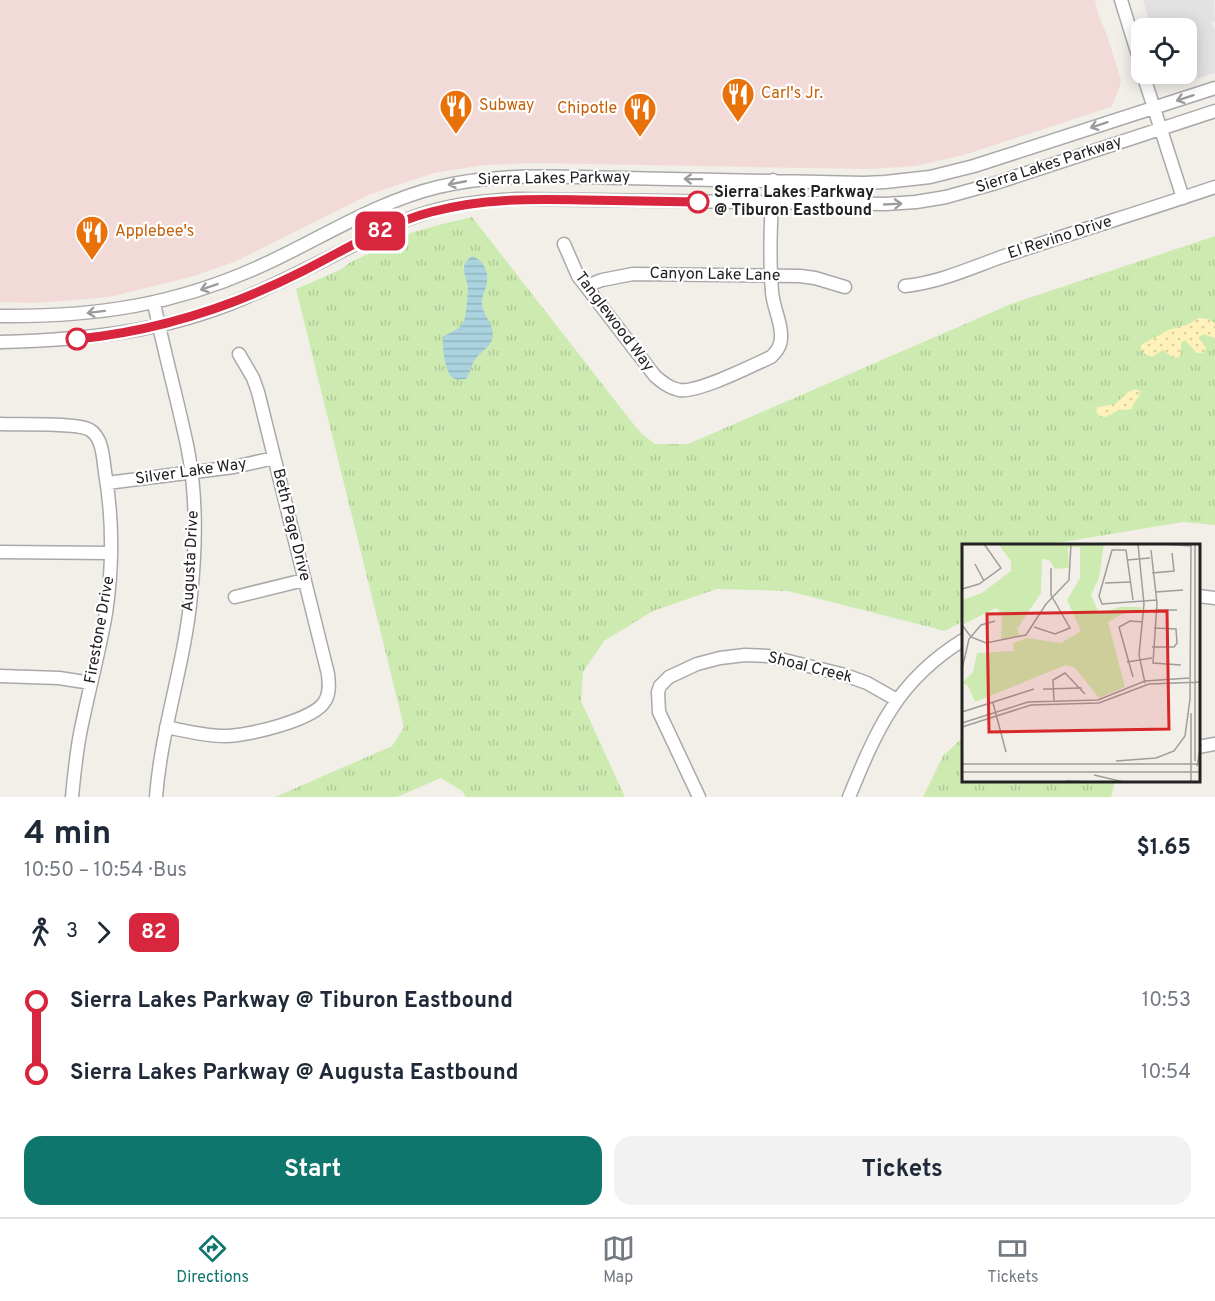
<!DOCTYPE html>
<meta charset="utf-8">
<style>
:root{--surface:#fff;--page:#f2f2f3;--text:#1f2937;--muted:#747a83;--line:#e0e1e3;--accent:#0f766e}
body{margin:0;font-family:Overpass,sans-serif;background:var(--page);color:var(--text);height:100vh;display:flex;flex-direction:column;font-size:22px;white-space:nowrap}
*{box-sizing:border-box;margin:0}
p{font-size:20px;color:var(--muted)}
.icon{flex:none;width:33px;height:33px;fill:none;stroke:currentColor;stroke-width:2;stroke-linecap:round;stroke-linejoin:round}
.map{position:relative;height:797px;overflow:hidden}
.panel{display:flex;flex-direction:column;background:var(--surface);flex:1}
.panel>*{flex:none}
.badge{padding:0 12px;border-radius:9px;font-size:21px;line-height:39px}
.tools{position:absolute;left:1131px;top:18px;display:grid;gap:12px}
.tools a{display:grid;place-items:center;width:66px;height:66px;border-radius:12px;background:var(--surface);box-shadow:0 3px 15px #0003;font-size:30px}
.map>.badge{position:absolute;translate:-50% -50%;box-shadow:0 0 0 3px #fff}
.legs{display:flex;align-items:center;gap:9px;height:66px;padding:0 24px;font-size:20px}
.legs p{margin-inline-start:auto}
.head{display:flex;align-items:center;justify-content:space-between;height:102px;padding:0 24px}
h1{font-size:33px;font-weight:700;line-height:45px}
.primary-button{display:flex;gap:12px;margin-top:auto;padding:12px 24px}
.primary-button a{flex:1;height:69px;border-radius:18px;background:var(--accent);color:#fff;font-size:24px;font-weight:700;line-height:69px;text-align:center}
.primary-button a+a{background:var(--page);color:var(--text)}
ul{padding:0 24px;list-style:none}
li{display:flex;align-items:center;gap:21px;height:72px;font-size:22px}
li i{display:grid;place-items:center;width:9px;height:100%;margin:0 8px;background:currentColor}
li i::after{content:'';width:15px;height:15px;margin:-8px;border:4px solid;border-radius:50%;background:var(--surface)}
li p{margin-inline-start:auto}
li:first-child i{background:linear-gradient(#0000 50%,currentColor 0)}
li:last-child i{background:linear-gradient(currentColor 50%,#0000 0)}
.tab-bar{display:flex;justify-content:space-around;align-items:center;height:84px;border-top:2px solid var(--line);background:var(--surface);font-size:16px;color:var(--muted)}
.tab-bar a{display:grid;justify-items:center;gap:3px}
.tab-bar .active{color:var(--accent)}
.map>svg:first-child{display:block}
</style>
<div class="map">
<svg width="1215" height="797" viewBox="0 0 1215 797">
<defs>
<pattern id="grass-tufts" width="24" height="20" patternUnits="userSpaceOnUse" patternTransform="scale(1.5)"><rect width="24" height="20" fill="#cdebb0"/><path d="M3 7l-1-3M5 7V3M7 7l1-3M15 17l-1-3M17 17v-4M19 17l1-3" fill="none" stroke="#b0c997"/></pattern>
<pattern id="sand-dots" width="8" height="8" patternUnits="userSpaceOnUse" patternTransform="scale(1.5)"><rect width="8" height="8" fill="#fff1ba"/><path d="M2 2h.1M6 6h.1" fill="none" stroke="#dacea0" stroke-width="1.8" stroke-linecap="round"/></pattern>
<pattern id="water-rules" width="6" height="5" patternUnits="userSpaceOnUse" patternTransform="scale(1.5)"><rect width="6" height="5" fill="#aad3df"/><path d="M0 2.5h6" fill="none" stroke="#92b5bf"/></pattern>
</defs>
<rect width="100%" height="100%" fill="#f2efe9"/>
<path fill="#f2dad9" d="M0,0H1095L1099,17L1106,32L1121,80L1120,87L1111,107L964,155L916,166L869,169L806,168L533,163L484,165L434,173L371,194L234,262L194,276L109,297L36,303L0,302Z"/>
<path fill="url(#grass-tufts)" d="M472,217L631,421L642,434L655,444H688L1011,304L1215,236V525L1183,522L1045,545H963V621L945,631L788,591L717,589L653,611L604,641L583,672L581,701L625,797H466L462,791L441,778L397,797H275L392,746L404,727L296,289L342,269L349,263L411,233L442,224Z
M963,737V780L1115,781L1111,797H923L943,756Z"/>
<path fill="url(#sand-dots)" d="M1199,318L1208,319L1215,323V338L1203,334L1199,338L1206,348L1203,353H1197L1185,340L1181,343V354C1176,363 1169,354 1163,350L1152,357L1146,355L1141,350V345L1168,330L1187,325Z
M1135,389L1140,391C1140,398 1134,400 1132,409C1127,410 1121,409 1117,411C1109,415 1100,423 1096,410L1098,407L1115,404L1128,392Z"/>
<path fill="#e2e2e2" d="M1143,0H1214L1215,21L1211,23L1215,29V73L1187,82L1171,74H1186V28H1151Z"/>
<path fill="url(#water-rules)" d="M472,256C483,260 489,271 487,282C486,290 481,297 482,305C484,318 496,325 492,340C489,347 481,352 476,358C471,364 471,372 466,379C462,379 458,380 455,379C445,376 441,345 444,336C450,333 459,329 463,323C467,315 467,299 468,290C469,278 456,267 472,256Z"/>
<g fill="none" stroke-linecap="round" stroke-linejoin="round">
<defs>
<path id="minor" d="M1121,0L1142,68
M1143,74L1183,198
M564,244L578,276L655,376C662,382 669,388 679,390C698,393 751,366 771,357C777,351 781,346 781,337C782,323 773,307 772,292C769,255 771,217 773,180
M586,286L602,280L633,274L800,276L815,278L845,287
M905,286C943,282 974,266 1010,254C1078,231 1147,210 1215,187
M154,303C164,352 178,401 188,450C197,497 196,548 191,595C185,663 161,729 156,797
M0,316C96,317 177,305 265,264C322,238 376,202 438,187C499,172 562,177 624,178C704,179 784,181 864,183L885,182L930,177L974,166L1215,88
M0,342C85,340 165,332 244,298C275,285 304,270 334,255C365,239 395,222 429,212C458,203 488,201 519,199L885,204L916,202L946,197L996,183L1215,111
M0,424C18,425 78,422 90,430C103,438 103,459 105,472C113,519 113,566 106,613C99,654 88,693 80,734C76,755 74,776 72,797
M107,483L234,467L274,458
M0,552L111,553
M1198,596L1215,598
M235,597L304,580
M0,676L59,678L91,683
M166,727C186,731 205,736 226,736C247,736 315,720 325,701C330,693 329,683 328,674L258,392L253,378L239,354
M1198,747L1215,744
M699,797L659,712L658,692L660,686L669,677L697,664L720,658L745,655L768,656L845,675L867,683L897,700
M849,797C877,729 897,681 963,640"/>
</defs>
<use href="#minor" stroke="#a9a9a9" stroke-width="15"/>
<use href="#minor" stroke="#fff" stroke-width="12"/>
</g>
<defs><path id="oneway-shaft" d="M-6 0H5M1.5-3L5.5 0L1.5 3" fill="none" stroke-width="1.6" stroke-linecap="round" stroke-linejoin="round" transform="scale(1.5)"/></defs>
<g stroke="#9c9c9c">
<use href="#oneway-shaft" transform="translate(1185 98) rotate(162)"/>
<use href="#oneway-shaft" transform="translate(1099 125) rotate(162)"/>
<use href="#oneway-shaft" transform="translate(693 179) rotate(-179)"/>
<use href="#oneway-shaft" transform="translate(457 183) rotate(169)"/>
<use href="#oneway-shaft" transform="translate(893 204) rotate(-3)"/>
<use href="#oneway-shaft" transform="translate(209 287) rotate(161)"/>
<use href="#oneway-shaft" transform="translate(96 312) rotate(173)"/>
</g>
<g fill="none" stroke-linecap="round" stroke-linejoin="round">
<defs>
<path id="line-1" d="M77,339C157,331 232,307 303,271C345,250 385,224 431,212C482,198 531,199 584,200C622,201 660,201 698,202"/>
</defs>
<use href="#line-1" stroke="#fff" stroke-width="14"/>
<use href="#line-1" stroke="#d7263d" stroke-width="9"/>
</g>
<defs>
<symbol id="restaurant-pin" viewBox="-11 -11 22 30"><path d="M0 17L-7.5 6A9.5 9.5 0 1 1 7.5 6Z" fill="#e8710a" stroke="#fff"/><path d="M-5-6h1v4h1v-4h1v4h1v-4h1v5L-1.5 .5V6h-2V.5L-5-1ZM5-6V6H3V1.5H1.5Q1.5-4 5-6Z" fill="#fff"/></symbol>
</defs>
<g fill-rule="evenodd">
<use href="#restaurant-pin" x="719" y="75" width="38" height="52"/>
<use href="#restaurant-pin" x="437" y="87" width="38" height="52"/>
<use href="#restaurant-pin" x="621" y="90" width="38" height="52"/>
<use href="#restaurant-pin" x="73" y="213" width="38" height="52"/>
</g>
<g fill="#fff" stroke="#d7263d" stroke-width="3">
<circle cx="698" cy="202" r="10"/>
<circle cx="77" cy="339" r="10"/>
</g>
<g text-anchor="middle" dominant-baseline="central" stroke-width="4.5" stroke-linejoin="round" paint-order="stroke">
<g font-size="16" fill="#c56008" stroke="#fff" text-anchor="start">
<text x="761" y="94">Carl's Jr.</text>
<text x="479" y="106">Subway</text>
<text x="617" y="109" text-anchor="end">Chipotle</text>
<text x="115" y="232">Applebee's</text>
</g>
<g font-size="16" fill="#222" stroke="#fff">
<text transform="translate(1049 165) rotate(-18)">Sierra Lakes Parkway</text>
<text transform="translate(554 179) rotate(-1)">Sierra Lakes Parkway</text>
<text transform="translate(1060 238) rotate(-18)">El Revino Drive</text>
<text transform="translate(715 275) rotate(1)">Canyon Lake Lane</text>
<text transform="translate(614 322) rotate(53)">Tanglewood Way</text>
<text transform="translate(191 472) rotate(-8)">Silver Lake Way</text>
<text transform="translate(291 525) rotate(76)">Beth Page Drive</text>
<text transform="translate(191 561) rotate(-87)">Augusta Drive</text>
<text transform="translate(100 630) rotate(-80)">Firestone Drive</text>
<text transform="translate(810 668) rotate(14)">Shoal Creek</text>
</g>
<g font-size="16" font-weight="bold" fill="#222" stroke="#fff" text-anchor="start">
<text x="714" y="193">Sierra Lakes Parkway<tspan x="714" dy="18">@ Tiburon Eastbound</tspan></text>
</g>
</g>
<g transform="translate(962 544)">
<rect width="238" height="238" fill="#f2efe9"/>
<path d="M36,0H142L137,34L129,51L137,69L158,63H179V67H166L146,78L163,143L137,154L113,124L104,121L13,158L6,142L0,139L11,128L15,109L52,107L51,99L65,94L99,99L119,87L105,56L118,34V3L106,4L107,24L93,25L87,16L80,15L79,49L55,85L58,92L39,96L40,70L34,64L2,80L0,56L20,49L49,27V17Z" fill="#cdebb0"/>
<path fill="none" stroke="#9f9d99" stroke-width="1.5" d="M176,0L182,60L177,111L183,139M201,0L229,2M233,0V217M189,6L195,59L191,119L219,121M165,16L188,14M13,20L22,37M190,29L212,27L210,9M143,39L168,38M0,45L17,40L39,24L22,0M194,48L221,46M171,56L164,6H150L137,52L140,60L195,56M195,66H215M0,81L9,93L24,99L64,91L84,60L107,36L109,0M72,83L93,90L108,84L89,51V24M190,103H212L215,99L214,85L192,84M165,118L190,114M0,125L7,95L19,81L33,77M171,133L157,83L168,77L181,78M81,145L120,144M228,157L229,0M92,158L91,136L103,129L123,150M31,159L44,208M0,168L72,145M229,169V238M0,179L66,158L136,156L183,137L227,134M0,183L69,161L137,159L187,140L239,138M154,217L194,214L212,207L223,192L228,155M0,220H239M235,222L239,200M0,228H239M132,231L162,238M104,237L133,238"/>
<path fill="#d62828" fill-opacity="0.15" stroke="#d62828" stroke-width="3" d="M205,67L207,185L27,188L25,70Z"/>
<rect width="238" height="238" fill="none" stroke="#222" stroke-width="3"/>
</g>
</svg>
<div class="tools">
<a><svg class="icon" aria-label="locate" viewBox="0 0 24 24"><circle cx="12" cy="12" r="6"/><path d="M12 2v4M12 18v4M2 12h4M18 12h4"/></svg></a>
</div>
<b class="badge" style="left:380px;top:231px;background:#d7263d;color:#fff">82</b>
</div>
<section class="panel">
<div class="head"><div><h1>4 min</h1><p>10:50 – 10:54 · Bus</p></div><b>$1.65</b></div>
<div class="legs"><svg class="icon" aria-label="walk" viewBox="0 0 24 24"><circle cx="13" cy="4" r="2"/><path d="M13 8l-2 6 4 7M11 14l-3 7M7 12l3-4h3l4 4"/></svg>3<svg class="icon" aria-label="forward" viewBox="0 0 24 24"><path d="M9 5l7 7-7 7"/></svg><b class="badge" style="background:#d7263d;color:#fff">82</b></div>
<ul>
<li><i style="color:#d7263d"></i><b>Sierra Lakes Parkway @ Tiburon Eastbound</b><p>10:53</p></li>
<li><i style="color:#d7263d"></i><b>Sierra Lakes Parkway @ Augusta Eastbound</b><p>10:54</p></li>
</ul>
<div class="primary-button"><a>Start</a><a>Tickets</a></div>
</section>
<nav class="tab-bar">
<a class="active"><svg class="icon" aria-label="directions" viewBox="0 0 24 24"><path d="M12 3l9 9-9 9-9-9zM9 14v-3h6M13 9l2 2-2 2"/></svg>Directions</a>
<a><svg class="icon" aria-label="map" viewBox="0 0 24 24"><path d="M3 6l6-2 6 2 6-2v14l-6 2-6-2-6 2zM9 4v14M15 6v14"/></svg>Map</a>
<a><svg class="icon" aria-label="tickets" viewBox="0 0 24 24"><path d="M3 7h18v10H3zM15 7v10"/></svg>Tickets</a>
</nav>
